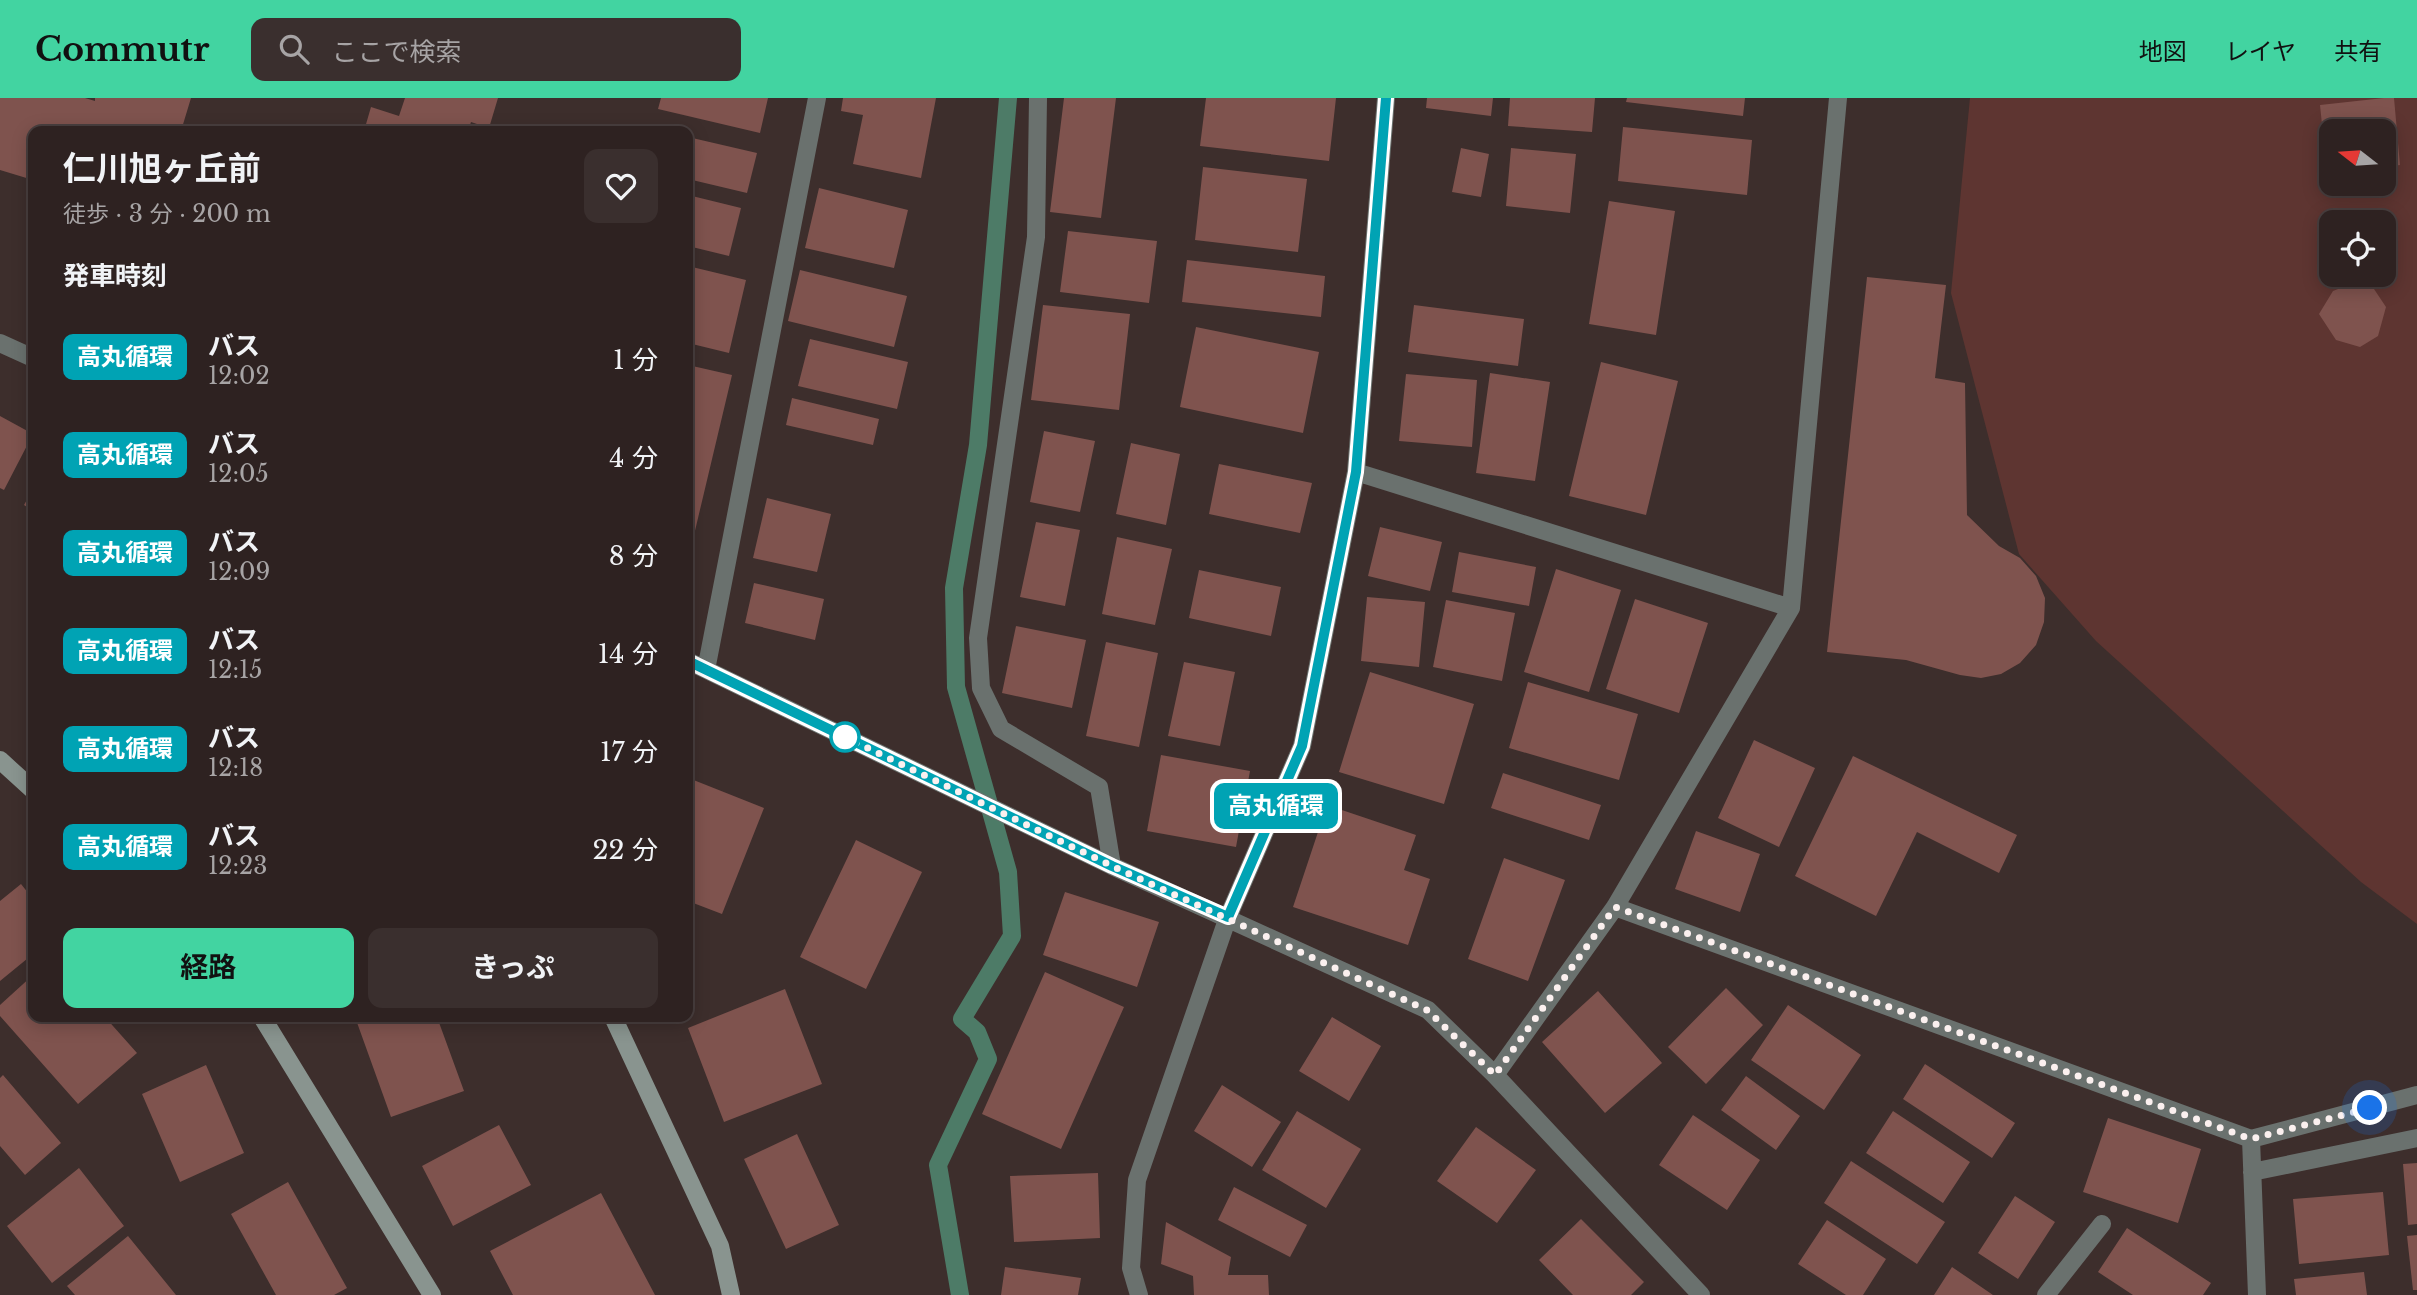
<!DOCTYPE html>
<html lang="ja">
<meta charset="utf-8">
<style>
:root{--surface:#2e2221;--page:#3a2f2e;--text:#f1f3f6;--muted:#a7a4a5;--line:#493f3f;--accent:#42d4a1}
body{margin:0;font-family:"Libre Baskerville","Noto Sans JP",serif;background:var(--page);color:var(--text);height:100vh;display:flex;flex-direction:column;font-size:26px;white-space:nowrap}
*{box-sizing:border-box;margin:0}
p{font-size:23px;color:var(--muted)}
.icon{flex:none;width:38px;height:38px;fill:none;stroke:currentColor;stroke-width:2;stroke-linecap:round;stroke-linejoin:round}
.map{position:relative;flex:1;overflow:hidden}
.panel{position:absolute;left:28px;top:28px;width:665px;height:896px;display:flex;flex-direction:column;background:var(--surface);border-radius:14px;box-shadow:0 4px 18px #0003,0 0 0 2px var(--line)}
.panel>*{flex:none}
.badge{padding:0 14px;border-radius:10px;font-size:24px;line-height:46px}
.needle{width:46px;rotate:287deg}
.controls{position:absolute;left:2319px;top:21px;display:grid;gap:14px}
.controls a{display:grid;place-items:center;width:77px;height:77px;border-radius:14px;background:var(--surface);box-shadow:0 4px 18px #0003,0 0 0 2px var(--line);font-size:35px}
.you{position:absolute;width:35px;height:35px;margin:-18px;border:5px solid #fff;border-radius:50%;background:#1a73e8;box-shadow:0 0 0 10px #1a73e833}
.map>.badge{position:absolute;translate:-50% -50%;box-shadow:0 0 0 4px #fff}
h2{padding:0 35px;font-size:26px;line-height:63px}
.round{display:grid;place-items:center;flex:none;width:74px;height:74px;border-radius:14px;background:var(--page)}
.overview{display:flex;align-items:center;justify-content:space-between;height:119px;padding:0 35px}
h1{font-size:33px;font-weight:700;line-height:52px}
.cta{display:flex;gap:14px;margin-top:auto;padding:14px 35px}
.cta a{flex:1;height:80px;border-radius:14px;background:var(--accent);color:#111;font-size:28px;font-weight:700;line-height:80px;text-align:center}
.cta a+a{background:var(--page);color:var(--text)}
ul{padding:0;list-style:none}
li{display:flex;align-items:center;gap:21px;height:98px;padding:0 35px}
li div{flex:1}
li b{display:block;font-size:26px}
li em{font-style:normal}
li .badge{min-width:77px;font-weight:700;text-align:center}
header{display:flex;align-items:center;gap:42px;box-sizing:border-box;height:98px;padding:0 35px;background:var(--accent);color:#111}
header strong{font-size:33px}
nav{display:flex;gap:38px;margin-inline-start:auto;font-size:24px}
.search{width:490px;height:63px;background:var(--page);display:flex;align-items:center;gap:18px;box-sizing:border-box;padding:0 24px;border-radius:14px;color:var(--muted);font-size:26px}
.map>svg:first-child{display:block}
</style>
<header>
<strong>Commutr</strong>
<div class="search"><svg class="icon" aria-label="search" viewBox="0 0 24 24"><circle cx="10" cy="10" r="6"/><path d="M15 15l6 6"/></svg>ここで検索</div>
<nav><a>地図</a><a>レイヤ</a><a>共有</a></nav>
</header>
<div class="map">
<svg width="2417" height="1197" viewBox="0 0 2417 1197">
<rect width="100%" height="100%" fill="#3d2e2c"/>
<path fill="#5e3531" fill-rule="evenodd" d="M1970,0H2417V826L2361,784L2096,543L2019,456L1951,195ZM2331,33H2384V86H2331ZM2331,124H2384V177H2331Z"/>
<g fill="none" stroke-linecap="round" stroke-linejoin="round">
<path stroke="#4d7b67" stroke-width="18" d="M960,1197L938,1067L988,961L977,934L962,921L1012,838L1008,774L956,589L954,490L978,347L1008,0"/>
</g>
<path fill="#7f534e" d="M0,0H85L95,3V0H191L181,33H33V82L0,72Z
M405,0H498L489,30L471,24L468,33H364L371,9L399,18Z
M661,0H768L760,35L658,11Z
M843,0H936L921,80L853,66L863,17L841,13Z
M1064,0H1116L1101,120L1050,114Z
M1206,0H1336L1329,63L1200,48Z
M1427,0H1493L1491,18L1426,10Z
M1510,0H1595L1592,34L1508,28Z
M1627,0H1745L1743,18L1626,4Z
M2384,0H2394L2400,67L2384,69V33H2331V74L2327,75L2320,7Z
M1623,29L1752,42L1747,97L1618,83Z
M688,39L757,55L747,95L688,81Z
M1461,50L1489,56L1481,99L1452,94Z
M1511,50L1576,56L1570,115L1506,108Z
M1203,69L1307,81L1298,154L1195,142Z
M819,90L908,112L894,170L805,150Z
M688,97L741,110L729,158L688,148Z
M1609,103L1675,113L1656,237L1589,226Z
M1068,133L1157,143L1149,205L1060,194Z
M1187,162L1325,178L1321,219L1182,204Z
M688,168L746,182L729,255L688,245Z
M800,172L907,198L894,249L788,223Z
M1867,179L1946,187L1935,280L1965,285L1967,417L1999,448L2020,460L2036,478L2045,500L2044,524L2036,547L2020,565L2001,576L1981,580L1960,577L1906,562L1827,554Z
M2358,183L2374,191L2386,209L2378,238L2360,249L2336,242L2319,216L2333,193Z
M1043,207L1130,216L1119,312L1031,302Z
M1414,207L1524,221L1518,268L1408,254Z
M1196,229L1319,254L1303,335L1180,309Z
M810,241L908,264L897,311L798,288Z
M1601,264L1678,283L1646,417L1569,398Z
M688,267L732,277L689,458H688Z
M1490,275L1550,284L1535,383L1476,375Z
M1406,276L1477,282L1472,349L1399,343Z
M792,300L879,321L873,347L786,327Z
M0,318L33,336L4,392L0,390Z
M1044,333L1095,343L1080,414L1030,404Z
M1131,345L1180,356L1166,427L1116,416Z
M1219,366L1312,385L1300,435L1209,416Z
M33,391V413L24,407Z
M767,400L831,416L817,474L753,460Z
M1036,424L1080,432L1065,508L1020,499Z
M1380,429L1442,444L1430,493L1368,478Z
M1117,439L1172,451L1155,527L1102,516Z
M1459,454L1536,469L1529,508L1452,494Z
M1556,471L1621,492L1589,594L1524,574Z
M1199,472L1281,489L1271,538L1189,520Z
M754,485L824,501L815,542L745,525Z
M1367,499L1425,504L1419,569L1361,563Z
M1635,501L1708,525L1679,615L1606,591Z
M1446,502L1515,515L1502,583L1433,569Z
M1016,528L1086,542L1072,610L1002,595Z
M1106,544L1158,555L1139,649L1086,638Z
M1184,564L1235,574L1220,648L1168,638Z
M1370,574L1474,606L1444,706L1339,674Z
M1528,584L1638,616L1619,682L1509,650Z
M1754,642L1815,670L1779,749L1718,720Z
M1161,657L1250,673L1236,749L1147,733Z
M1853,658L2017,737L1999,775L1917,734L1876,818L1795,778Z
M1503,675L1601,707L1589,742L1491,710Z
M691,681L764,710L722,816L688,803V690Z
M1327,707L1416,737L1404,772L1430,781L1408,847L1293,809Z
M1696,733L1760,756L1740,814L1675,791Z
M856,742L922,774L866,891L800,859Z
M1504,760L1565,782L1528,883L1468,861Z
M21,786L33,801V856L0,883V803Z
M1065,794L1159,824L1137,889L1043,857Z
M1045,874L1124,909L1061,1051L982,1016Z
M33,877V919H105L137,955L78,1006L0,918V907Z
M1726,890L1763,927L1706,986L1668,949Z
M785,891L822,986L724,1024L688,930Z
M1598,893L1662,965L1605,1015L1542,944Z
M1788,907L1861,957L1824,1012L1751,962Z
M355,919H437L464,993L391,1019Z
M1332,919L1381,948L1349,1003L1299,973Z
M1925,966L2015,1025L1992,1060L1903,1001Z
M206,967L244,1055L180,1084L142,996Z
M3,977L61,1045L25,1077L0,1048V980Z
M1746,978L1800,1018L1776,1052L1721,1012Z
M1222,987L1281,1024L1252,1069L1194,1033Z
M1297,1013L1361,1051L1326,1110L1262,1072Z
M1893,1013L1970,1064L1943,1105L1866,1055Z
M1693,1017L1760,1062L1727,1112L1659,1067Z
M2108,1020L2201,1051L2178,1125L2083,1094Z
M499,1027L531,1087L453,1128L422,1068Z
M1476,1029L1536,1072L1497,1125L1437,1083Z
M797,1036L839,1127L786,1151L744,1061Z
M1851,1063L1945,1124L1917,1166L1824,1105Z
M2417,1065V1126L2408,1127L2403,1066Z
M79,1070L124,1128L52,1185L7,1128Z
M1098,1075L1100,1140L1014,1144L1010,1078Z
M288,1084L347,1190L334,1197H276L231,1116Z
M1234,1089L1307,1127L1290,1159L1218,1122Z
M2383,1094L2389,1157L2299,1166L2293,1101Z
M601,1095L655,1197H513L490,1153Z
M2015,1098L2055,1124L2018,1181L1978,1155Z
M1581,1121L1644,1184L1631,1197H1573L1539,1162Z
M1827,1122L1886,1161L1863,1197H1846L1798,1166Z
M1166,1124L1231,1159L1228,1177H1268L1269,1197H1194L1193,1178L1161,1166Z
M2127,1130L2211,1185L2203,1197H2133L2098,1174Z
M2417,1137V1192H2413L2407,1138Z
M128,1138L176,1197H75L67,1188Z
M1005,1169L1081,1180L1078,1197H1001Z
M1952,1169L1993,1197H1934Z
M2364,1174L2367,1197H2296L2294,1181Z"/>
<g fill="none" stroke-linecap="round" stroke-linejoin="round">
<path stroke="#6a716e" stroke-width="18" d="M1038,0L1036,139L978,540L981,590L1001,631L1099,689L1112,768
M0,245L33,260
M1356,374L1791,510
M688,563L1112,768L1428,912L1495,977L1701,1197
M706,572L817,0
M1615,809L2251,1041
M1495,977L1615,809L1791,510L1838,0
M2252,1074L2417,1040
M1139,1197L1131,1170L1137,1082L1228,819L1302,648L1356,374L1386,0
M2046,1197L2102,1126
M2257,1197L2251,1041L2417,997"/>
<path stroke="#89948f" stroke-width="18" d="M0,662L33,692
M262,919L432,1197
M613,919L720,1148L731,1197"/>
</g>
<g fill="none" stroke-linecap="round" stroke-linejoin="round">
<defs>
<path id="line" d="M688,563L1112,768L1228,819L1302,648L1356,374L1386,0"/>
</defs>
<use href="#line" stroke="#fff" stroke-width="16"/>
<use href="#line" stroke="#00a3b4" stroke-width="10"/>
<path stroke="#fbf0ef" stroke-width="7" stroke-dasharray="0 12.6" d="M845,639L1112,768L1427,912L1495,977L1615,809L2251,1041L2370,1010"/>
</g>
<circle fill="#fff" stroke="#00a3b4" stroke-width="3.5" cx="845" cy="639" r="14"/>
</svg>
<div class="controls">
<a><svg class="needle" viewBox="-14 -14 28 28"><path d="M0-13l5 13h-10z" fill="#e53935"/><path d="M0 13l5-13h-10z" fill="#a7a4a5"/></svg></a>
<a><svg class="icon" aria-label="locate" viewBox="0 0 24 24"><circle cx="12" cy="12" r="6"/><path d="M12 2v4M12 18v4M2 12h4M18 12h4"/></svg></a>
</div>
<div class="you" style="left:2370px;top:1010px"></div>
<b class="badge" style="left:1276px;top:708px;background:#00a3b4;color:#fff">高丸循環</b>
<section class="panel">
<div class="overview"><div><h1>仁川旭ヶ丘前</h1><p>徒歩 · 3 分 · 200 m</p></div><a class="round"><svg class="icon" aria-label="heart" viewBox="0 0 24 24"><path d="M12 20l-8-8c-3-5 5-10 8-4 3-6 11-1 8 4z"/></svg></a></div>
<h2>発車時刻</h2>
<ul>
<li><span class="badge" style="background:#00a3b4;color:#fff">高丸循環</span><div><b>バス</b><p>12:02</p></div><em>1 分</em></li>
<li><span class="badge" style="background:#00a3b4;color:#fff">高丸循環</span><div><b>バス</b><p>12:05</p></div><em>4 分</em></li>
<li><span class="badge" style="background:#00a3b4;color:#fff">高丸循環</span><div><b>バス</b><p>12:09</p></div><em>8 分</em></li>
<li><span class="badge" style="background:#00a3b4;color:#fff">高丸循環</span><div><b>バス</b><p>12:15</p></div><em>14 分</em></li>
<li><span class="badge" style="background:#00a3b4;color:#fff">高丸循環</span><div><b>バス</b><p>12:18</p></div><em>17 分</em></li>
<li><span class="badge" style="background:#00a3b4;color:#fff">高丸循環</span><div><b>バス</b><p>12:23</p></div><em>22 分</em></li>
</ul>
<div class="cta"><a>経路</a><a>きっぷ</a></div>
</section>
</div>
